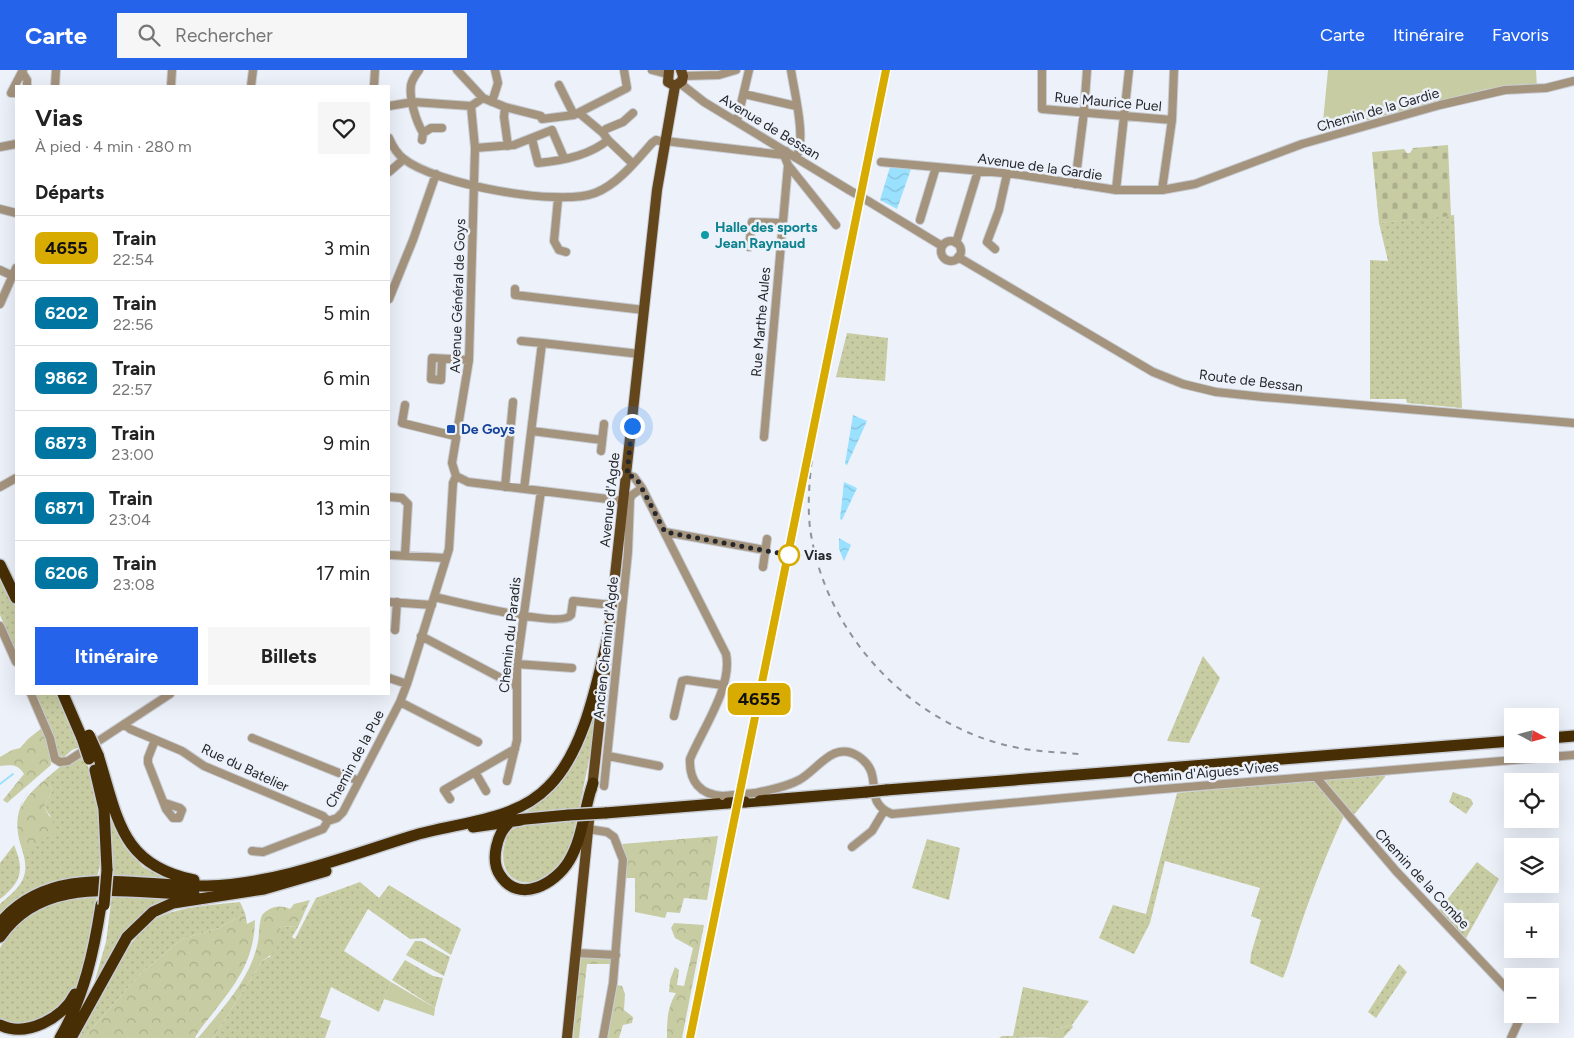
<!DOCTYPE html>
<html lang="fr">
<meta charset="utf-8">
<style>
:root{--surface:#fff;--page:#f6f6f6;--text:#222;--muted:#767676;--line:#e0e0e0;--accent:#2563eb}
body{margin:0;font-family:Figtree,sans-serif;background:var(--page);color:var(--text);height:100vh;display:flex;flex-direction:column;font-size:19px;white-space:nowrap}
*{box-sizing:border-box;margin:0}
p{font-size:16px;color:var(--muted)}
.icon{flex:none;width:28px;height:28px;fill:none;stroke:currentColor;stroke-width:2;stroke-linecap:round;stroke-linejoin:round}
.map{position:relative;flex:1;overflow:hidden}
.drawer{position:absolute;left:15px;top:15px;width:375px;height:610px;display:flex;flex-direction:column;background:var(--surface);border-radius:0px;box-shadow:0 5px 20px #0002}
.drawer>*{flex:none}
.badge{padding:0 10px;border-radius:8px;font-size:18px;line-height:32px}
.needle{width:32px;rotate:97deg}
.tools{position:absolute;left:1504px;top:638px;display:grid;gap:10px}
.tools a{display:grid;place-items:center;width:55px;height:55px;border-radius:0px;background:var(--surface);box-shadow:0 5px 20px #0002;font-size:25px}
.you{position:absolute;width:25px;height:25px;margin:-12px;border:4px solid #fff;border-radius:50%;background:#1a73e8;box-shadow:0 0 0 8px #1a73e833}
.map>.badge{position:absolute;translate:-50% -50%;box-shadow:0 0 0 2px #fff}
h2{padding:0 20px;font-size:19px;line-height:45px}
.round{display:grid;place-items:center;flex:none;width:52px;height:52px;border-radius:0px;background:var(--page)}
.summary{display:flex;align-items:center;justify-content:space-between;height:85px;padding:0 20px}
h1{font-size:24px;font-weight:700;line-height:38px}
.cta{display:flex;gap:10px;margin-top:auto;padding:10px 20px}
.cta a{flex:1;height:58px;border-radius:0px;background:var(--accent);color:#fff;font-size:20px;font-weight:700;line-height:58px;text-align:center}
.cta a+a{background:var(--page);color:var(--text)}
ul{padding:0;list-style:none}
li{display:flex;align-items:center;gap:15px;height:65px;padding:0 20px;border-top:1px solid var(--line)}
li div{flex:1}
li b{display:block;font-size:19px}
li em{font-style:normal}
li .badge{min-width:55px;font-weight:700;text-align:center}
header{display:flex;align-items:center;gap:30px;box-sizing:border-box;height:70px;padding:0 25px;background:var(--accent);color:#fff}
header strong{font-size:24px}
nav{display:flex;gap:28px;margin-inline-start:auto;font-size:18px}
.search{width:350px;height:45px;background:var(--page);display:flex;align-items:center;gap:12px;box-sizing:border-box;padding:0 18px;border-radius:0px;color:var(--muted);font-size:19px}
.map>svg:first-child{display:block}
</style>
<header>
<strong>Carte</strong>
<div class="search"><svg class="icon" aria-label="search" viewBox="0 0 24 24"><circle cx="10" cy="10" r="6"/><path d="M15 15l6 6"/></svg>Rechercher</div>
<nav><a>Carte</a><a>Itinéraire</a><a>Favoris</a></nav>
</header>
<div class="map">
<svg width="1574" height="968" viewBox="0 0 1574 968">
<defs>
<pattern id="grass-dots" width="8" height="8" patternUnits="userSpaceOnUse" patternTransform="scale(1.25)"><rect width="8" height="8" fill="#c8cca2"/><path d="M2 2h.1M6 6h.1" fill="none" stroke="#acaf8c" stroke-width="1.8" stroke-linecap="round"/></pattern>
<pattern id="forest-crowns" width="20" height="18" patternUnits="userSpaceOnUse" patternTransform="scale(1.25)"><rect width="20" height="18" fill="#c8cca2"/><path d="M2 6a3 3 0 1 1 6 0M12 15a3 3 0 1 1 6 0" fill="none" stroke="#acaf8c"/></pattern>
<pattern id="cemetery-stones" width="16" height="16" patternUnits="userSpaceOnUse" patternTransform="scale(1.25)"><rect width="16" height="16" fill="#c8cca2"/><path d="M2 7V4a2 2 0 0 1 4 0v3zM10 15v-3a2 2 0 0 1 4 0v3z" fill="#acaf8c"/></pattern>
<pattern id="water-waves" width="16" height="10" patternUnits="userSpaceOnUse" patternTransform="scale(1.25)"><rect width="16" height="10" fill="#9ae1ff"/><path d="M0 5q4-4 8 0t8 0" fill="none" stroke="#85c1db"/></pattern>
</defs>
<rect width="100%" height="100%" fill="#ecf1fa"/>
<path fill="url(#grass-dots)" d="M1454,145L1462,338L1407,333L1406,329H1370V190L1388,191L1379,153Z
M847,263L888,268L885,311L836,307Z
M0,502L16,538V582L0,545Z
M1203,586L1220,608L1189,673L1167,671Z
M35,624H61L82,676L72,680L64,687L58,686L53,663Z
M595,641L593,671L579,739L524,744L552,722L571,696Z
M84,683C95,721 109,769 97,807C59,809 27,817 0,845V834C8,827 17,820 22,811C36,783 0,765 29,720L20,736L51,747L44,737L52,721L49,712H42L61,696Z
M1385,705V707L1353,746L1324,714L1326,708Z
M1315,710L1342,740L1344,746C1327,782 1313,819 1300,857C1294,875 1290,891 1283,908L1250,893L1251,884L1261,850L1251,846L1260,818L1165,791L1150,853L1134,884L1099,868L1113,835L1146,844L1177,723Z
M1453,722L1471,729L1473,734L1466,744L1449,732Z
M109,736L124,776L143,797L175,812L114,808Z
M577,750C575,762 573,780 565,791C532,830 487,813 509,761L519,756Z
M927,769L960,778L949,830L912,818Z
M14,775C25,801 21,812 0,829V793Z
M1477,792L1499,809L1465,870L1438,841Z
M360,812L379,828L389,815L461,859L451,885L425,868L410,869L368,839L344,881L391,912L379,942L331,917L320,947L331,951L325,968H213L263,890L270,887L281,856L298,857L292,867L295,869L316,828Z
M97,824C93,861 88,909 62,937C56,944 45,949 37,955L4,953L0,948V878C19,841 58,829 97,824Z
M112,825L175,828C166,832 155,835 147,840C112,866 96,912 78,950L93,917L106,872Z
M240,832L245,843L219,858L182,869L141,903L84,968H79C94,940 127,869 151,852C173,836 214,835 240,832Z
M415,871H421L450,887L444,906L406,885Z
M405,890L433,906L443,908L435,938L392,910Z
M1399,894L1407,902L1376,948L1368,942Z
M1023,917L1089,931L1072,955L1055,959L1051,967L999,968L1002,966H1013Z"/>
<path fill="url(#forest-crowns)" d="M43,657L49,670L51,695L7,733L3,730L24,704C18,693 10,695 0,696V687L12,680L20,678L28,669Z
M42,712H49L52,721L44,737L55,756L54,763L28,779L21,775C13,746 20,731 42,712Z
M718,766L707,830L684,828L680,843L667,842L665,848L635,842V808H626L627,790L622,774Z
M310,830L298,857L281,856C277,873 282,880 263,890L213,968H198C220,941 249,911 257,876C260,866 258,856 262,845C270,837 279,834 290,839L294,834Z
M245,843L247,854L255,850C254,891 237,912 213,943C207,951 199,959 195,968H84L141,903L182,869L219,858Z
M674,853L704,855L682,968H667C667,951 667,938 676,923L669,922L670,910L675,897L679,900L677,915L684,916L693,878L675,868L671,858Z
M581,886L613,887L612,894H587L579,968H573Z
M615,915L622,916L625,924L624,940L633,947L632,953L623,955L619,968H604Z
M1072,955L1073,957L1063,968H1040L1051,967L1055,959Z"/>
<path fill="url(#cemetery-stones)" d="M1448,75L1451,146L1379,153L1372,82L1404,79L1407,83H1410L1413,78Z"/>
<path fill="#c8cca2" d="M1328,0H1536L1537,17L1487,19L1322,62Z
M391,912L435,938L434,946L384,929Z"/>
<path fill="url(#water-waves)" d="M890,97L911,99L897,139L880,130Z
M853,345L867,351L847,395L845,394Z
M844,412L857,418L842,450L840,449Z
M839,468L851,475L844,491L839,479Z"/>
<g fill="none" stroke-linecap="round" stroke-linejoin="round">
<path stroke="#9ae1ff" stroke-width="2" d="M0,714L13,704"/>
<defs>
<path id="minor" d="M419,0C416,4 412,10 411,15C409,29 416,51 423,63
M457,0L483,28L505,37L541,46L542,49L574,45L627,18L624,0
M652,0L667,4
M791,0C794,21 807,71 796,87
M1042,0V39L1172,50
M22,2L27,10V16
M683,6L719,5L736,0
M681,14L704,32L849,120
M559,15L574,45
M55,16L56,0
M171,16L172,0
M251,16L253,0
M374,16L375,0
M16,23H11L23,0
M744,24L796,36
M492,32L498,13L495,0
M389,36L413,32L471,36L483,28
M471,36L475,78L469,290L452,393L456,406L468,412L624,431
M505,37L504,47L508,76
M737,51L749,0
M603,63L606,59L623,52L633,43
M389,68C392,75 397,84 404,89C435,114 558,137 595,123C617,115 637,90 652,73L656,70L660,71
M532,69L538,93C561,91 590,85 608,70L603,63L579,43
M422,70L423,63L431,58H442
M608,70L632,93
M665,71L784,85
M0,77L16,74
M475,78L514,75L552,60L564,88
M881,92L1014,104L1116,120H1162L1195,114L1302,74L1440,35L1505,20L1546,18L1574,11
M788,95L836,155
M389,102L404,89
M1075,114L1084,42L1087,0
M1116,120L1129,0
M1162,120L1172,50L1174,0
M558,129L554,171L559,180L566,182
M868,131L942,176
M0,139L16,143
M920,150L936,97
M941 181a10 10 0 1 1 20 0a10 10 0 1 1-20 0Z
M956,173L978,101
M749,177L752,152L781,153
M995,179L987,172L999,140L1007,104
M958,187L1153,302L1183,314L1216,322L1263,327L1574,353
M0,200L13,206
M515,219V225L644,240
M389,229L413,170L436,104
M0,234L16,198
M521,271L542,273
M442,289L441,310L431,309L432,288L469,290
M405,335L402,353L455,366
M532,361L602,370
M764,367L788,95L784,85L786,81
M601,381L604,354
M627,405L634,407L642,418L726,584C733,616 702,660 690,689C689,711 700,725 723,726
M0,417L16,408
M505,417L513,332
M524,419L542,273L640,284
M389,427L402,428L408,434L405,485
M665,462L765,480
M389,485L446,488
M763,497L767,469
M434,527C454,531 561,559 571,545L573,531L612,535
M389,532L432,535
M0,556L16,592
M395,560L397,532
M421,566L516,616
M517,594L572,598
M389,608L407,614
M31,624L50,668L55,689L60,692L68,691L170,624
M400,632L478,672
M674,646L682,611L687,610L722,615
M124,654L130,659L182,681L204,696L323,746L328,751
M252,668L359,711
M155,670L148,688V693L166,739L173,748H179L182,740L180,738L165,733
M608,686L659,696
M475,702L486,721
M1316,707L1396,801L1512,924
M507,711L517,670V594L541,421
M604,716L628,482L630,429L632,425L642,418
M755,723C770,720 786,717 799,710C818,700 833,670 858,686C887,705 860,731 892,744L1151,720L1574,685
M450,729L444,720L515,679
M588,759L607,762L614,767L623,790L613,913L603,968
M852,777L872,761L884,741
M252,781L263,782L323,759L328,751L337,748L343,742L400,632L407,614L449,479L453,413L456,406
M576,883L616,885
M1511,968L1522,944"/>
<path id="major" d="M669,0L668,12L675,16L682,11L683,6L681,0
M608,570L657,120L675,16
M592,719L606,592
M567,968L590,741"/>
<path id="highway" d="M0,495L16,528
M63,624L82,668
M1550,668L1574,666
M98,685C118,748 120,795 194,810
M95,700L104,739L107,800
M886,720L1512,671
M745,732L867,722
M605,743L728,733
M515,750L569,745
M510,752C497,763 490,790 500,805C519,835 556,813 569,791C583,768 584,738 593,713
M473,757L521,750
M0,853C52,791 137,817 207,816C277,814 347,786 412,766C457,752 515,752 549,716C585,680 597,611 609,563
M0,867C44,802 128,824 194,824
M0,955C26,968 63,948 75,924
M60,968C84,927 94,881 101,835
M71,968L127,867L153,842L173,833L264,819L326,801"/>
</defs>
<use href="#minor" stroke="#c8cdd5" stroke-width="10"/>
<use href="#major" stroke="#c8cdd5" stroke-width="12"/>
<use href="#highway" stroke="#c8cdd5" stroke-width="14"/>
<use href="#minor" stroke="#a4937d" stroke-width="8"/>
<use href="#major" stroke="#64461d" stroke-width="10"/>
<use href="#highway" stroke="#482e04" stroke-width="11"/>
<path stroke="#8f9399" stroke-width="2" stroke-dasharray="6 6" stroke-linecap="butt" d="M813,379C810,405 807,432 810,458C824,560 903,647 1001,674C1026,681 1053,682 1080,684
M687,968L883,0"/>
<defs>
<path id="minor-bridge" d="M849,120L868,131
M723,726L755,723"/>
<path id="highway-bridge" d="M89,665L98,685
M82,668L89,689
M867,722L886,720
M728,733L745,732
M569,745L605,743
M104,835L107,800"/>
</defs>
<use href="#minor-bridge" stroke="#c8cdd5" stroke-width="10" stroke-linecap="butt"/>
<use href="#highway-bridge" stroke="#c8cdd5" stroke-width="14" stroke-linecap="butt"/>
<use href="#minor-bridge" stroke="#a4937d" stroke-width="8"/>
<use href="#highway-bridge" stroke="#482e04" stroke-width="11"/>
</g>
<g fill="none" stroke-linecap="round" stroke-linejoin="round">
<defs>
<path id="line" d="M690,968L886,0"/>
</defs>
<use href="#line" stroke="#fff" stroke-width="11"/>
<use href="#line" stroke="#d8ab00" stroke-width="8"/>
<path stroke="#25272a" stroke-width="5" stroke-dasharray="0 9" d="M632,356L627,405L634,407L638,411L665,462L789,485"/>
</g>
<circle fill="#0f9aa8" stroke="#ecf1fa" stroke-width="2" cx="705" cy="165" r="5"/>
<rect fill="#1a4fb4" stroke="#ecf1fa" stroke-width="2" x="446" y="354" width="10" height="10" rx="2.5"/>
<circle fill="#fff" stroke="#d8ab00" stroke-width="2.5" cx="789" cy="485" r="10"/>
<g text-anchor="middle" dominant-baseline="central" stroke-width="5" stroke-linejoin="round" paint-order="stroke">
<g font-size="14" fill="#25272a" stroke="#ecf1fa">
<text transform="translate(1108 32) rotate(5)">Rue Maurice Puel</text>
<text transform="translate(1378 40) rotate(-16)">Chemin de la Gardie</text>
<text transform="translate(770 57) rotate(31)">Avenue de Bessan</text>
<text transform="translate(1040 97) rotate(8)">Avenue de la Gardie</text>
<text transform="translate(458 226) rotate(-88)">Avenue Général de Goys</text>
<text transform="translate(761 252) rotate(-85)">Rue Marthe Aules</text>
<text transform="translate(1251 311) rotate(7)">Route de Bessan</text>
<text transform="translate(610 430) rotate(-84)">Avenue d'Agde</text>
<text transform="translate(510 565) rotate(-84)">Chemin du Paradis</text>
<text transform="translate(606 578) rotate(-84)">Ancien Chemin d'Agde</text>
<text transform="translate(355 689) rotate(-62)">Chemin de la Pue</text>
<text transform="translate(245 698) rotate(25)">Rue du Batelier</text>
<text transform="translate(1206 703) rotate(-5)">Chemin d'Aigues-Vives</text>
<text transform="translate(1422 809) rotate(47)">Chemin de la Combe</text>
</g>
<g font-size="14" font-weight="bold" fill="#0d838f" stroke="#ecf1fa" text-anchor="start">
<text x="715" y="157">Halle des sports<tspan x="715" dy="16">Jean Raynaud</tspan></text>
</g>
<g font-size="14" font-weight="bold" fill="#164399" stroke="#ecf1fa" text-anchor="start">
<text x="461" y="359">De Goys</text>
</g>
<g font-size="14" font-weight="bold" fill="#25272a" stroke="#ecf1fa" text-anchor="start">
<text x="804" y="485">Vias</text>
</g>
</g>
</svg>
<div class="tools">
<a><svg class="needle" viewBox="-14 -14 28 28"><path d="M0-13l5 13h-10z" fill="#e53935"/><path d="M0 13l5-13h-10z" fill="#767676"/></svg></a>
<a><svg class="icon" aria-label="locate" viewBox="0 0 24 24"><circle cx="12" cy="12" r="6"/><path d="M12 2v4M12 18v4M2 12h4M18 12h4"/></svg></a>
<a><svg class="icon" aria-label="layers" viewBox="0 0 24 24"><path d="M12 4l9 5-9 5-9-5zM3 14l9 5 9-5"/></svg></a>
<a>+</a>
<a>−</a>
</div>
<div class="you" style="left:632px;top:356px"></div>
<b class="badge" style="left:759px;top:629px;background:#d8ab00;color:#111">4655</b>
<section class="drawer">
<div class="summary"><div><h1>Vias</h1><p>À pied · 4 min · 280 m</p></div><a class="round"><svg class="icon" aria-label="heart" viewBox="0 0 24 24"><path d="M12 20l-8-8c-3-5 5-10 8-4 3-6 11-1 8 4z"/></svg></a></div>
<h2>Départs</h2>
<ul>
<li><span class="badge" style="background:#d8ab00;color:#111">4655</span><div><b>Train</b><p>22:54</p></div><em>3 min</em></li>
<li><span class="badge" style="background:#0075a1;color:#fff">6202</span><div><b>Train</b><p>22:56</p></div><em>5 min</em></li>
<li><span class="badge" style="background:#0075a1;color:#fff">9862</span><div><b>Train</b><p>22:57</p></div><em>6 min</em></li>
<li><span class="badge" style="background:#0075a1;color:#fff">6873</span><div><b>Train</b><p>23:00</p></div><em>9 min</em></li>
<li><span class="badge" style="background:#0075a1;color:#fff">6871</span><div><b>Train</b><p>23:04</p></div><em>13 min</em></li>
<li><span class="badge" style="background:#0075a1;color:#fff">6206</span><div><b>Train</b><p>23:08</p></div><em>17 min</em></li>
</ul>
<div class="cta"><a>Itinéraire</a><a>Billets</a></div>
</section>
</div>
